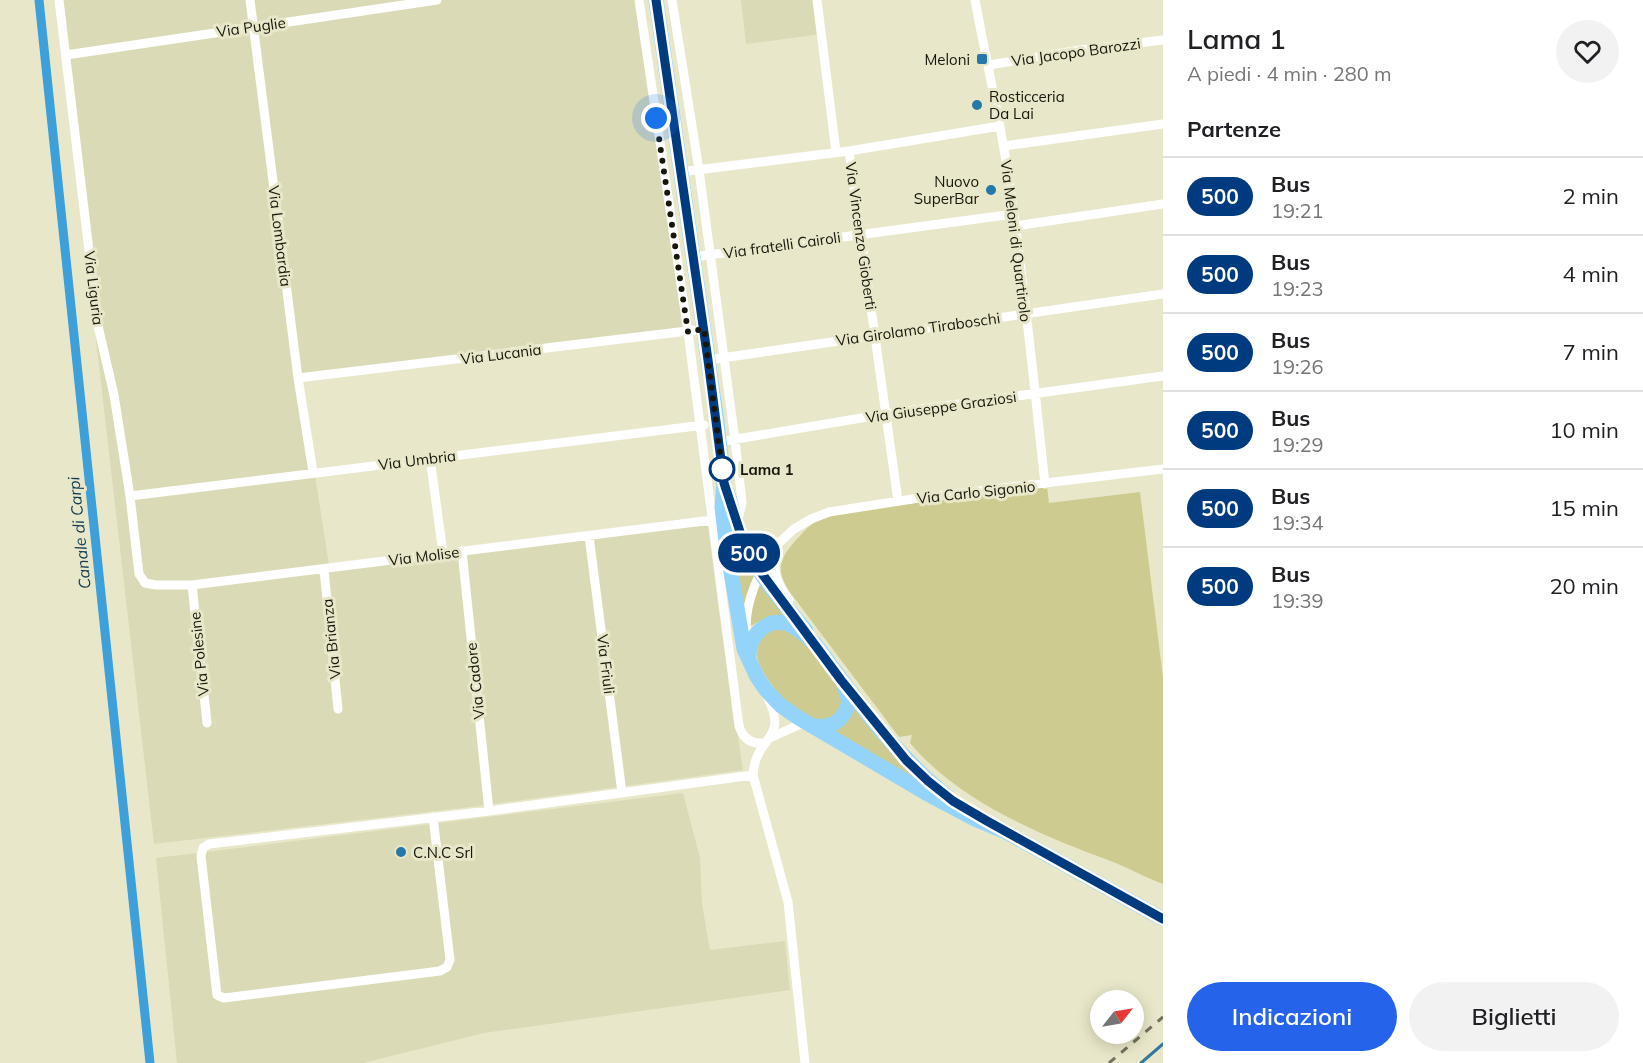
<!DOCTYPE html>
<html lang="it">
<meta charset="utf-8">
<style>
:root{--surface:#fff;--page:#f2f2f2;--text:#202124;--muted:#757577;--line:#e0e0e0;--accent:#2563eb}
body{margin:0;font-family:Mulish,sans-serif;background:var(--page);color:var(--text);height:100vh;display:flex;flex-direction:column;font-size:22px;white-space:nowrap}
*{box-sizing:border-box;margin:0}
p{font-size:20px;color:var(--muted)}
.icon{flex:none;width:33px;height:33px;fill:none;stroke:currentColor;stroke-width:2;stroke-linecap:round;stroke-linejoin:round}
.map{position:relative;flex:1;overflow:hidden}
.panel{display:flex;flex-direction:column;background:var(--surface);width:480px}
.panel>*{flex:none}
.badge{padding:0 12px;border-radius:20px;font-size:21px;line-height:39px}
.needle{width:39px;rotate:59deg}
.controls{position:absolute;left:1090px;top:990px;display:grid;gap:12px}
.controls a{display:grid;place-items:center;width:54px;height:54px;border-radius:50%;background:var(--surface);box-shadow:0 3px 15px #0003;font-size:30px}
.you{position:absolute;width:30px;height:30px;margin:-15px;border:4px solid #fff;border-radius:50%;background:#1a73e8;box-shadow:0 0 0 9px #1a73e833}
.map>.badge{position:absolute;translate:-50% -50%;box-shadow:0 0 0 3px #fff}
h2{padding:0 24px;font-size:22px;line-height:54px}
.round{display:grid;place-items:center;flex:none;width:63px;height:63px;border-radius:32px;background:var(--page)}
.head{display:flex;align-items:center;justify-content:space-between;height:102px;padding:0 24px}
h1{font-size:28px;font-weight:600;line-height:45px}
.action{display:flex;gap:12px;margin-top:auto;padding:12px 24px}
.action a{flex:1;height:69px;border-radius:36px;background:var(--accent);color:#fff;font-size:24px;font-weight:600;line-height:69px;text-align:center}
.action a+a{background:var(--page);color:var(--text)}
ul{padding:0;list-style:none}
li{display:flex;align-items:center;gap:18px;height:78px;padding:0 24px;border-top:2px solid var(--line)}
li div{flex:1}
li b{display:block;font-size:22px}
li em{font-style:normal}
li .badge{min-width:66px;font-weight:700;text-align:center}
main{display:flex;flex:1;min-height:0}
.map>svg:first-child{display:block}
</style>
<main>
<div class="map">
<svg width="1163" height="1063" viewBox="0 0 1163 1063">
<rect width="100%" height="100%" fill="#e8e7c9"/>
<path fill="#dbdab6" d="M57,0H637L684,328L300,379L329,565L690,518H707L719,613L743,770L479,806L154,844Z
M741,0H819L822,34L746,44Z
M683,793L700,858L702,904L710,950L785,941L790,990L484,1033L363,1063H177L156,858Z"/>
<path fill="#cecb90" d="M1047,486L1049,503L1140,492L1163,678V884C1144,877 1127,867 1108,860C1038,834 959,801 910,743L912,735L899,737L789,591C775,569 780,558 796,540C802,534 807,527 814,523C822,518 832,515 841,512Z
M733,544H737L755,571L744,611Z
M761,578L791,617C772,617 767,616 751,626V613Z
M779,628C785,631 795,633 800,638C810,647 819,662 828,674C833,680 841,688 842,697C843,710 831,721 819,720C796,718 762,679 757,657C756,649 760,642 762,635Z
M853,700L929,789L831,732Z"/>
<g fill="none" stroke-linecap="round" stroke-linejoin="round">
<path stroke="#32779d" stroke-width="3" d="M1141,1063L1163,1044"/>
<path stroke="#3ea0db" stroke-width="9" d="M39,0L150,1063"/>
<path stroke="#fff" stroke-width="9" d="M59,0L98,326L114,395L130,496L139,574L145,583L156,585H192L712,520
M250,0L298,378L313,472
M639,0L688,332L739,726C743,738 751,744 763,743
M672,0L699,170L735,440L742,502L738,520
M817,0L836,152
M975,0C986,60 1000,119 1009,180C1024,281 1034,383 1045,484
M66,55L437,0
M989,65L1080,50L1163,40
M1004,146L1163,124
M849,151L898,501
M681,172L849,151L1000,126
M1015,226L1163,204
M694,257L1014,214
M708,360L1163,294
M298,378L704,329
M719,442L885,414L1163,376
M430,458L443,553
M130,496L704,425
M589,536L622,793
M747,548L760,552H769L794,529L811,519L829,512L919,498L1163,469
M462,551L489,811
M777,552C771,572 778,584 789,600
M324,570L338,709
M192,585L207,723
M746,629C746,597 758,574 777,549
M768,698C789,741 755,736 753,775L788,902L805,1063
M770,738L805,722
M433,817L450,960L447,967L440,971L224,998L217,995L201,856L203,848L209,844L489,811L753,775"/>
<path stroke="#94d4fb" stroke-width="15" d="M656,0L717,422L724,483L722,507L726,542L744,649L757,677L766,690L780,705L797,717L926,793L975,819L1004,831
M727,492C733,508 735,525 742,540C757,573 783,603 806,631
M749,656C749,636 766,617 788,624C798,628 807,637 815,644C855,698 895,755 948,797
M811,725C830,730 844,721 849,702L844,685
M997,827L1163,919"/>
<path stroke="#72715d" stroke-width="3" stroke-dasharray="8 8" stroke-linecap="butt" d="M1109,1063L1163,1017"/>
</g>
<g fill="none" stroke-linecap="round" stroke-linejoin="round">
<defs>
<path id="line" d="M656,0L708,360L724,483L745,547L760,571L841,680L906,760L928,781L953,801L987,821L1163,919"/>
</defs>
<use href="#line" stroke="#fff" stroke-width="14"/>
<use href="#line" stroke="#003b80" stroke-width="9"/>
<path stroke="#17160b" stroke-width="6" stroke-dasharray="0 10.8" d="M656,118L688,332L704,329L722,469"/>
</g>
<g fill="#2479a9" stroke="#e8e7c9" stroke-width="2">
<rect x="976" y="53" width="12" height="12" rx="3"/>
<circle cx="977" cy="105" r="6"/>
<circle cx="991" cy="190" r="6"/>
<circle cx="401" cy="852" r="6"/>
</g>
<circle fill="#fff" stroke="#003b80" stroke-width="3" cx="722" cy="469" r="12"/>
<g text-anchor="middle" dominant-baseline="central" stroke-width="6" stroke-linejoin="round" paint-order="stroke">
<g font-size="15" fill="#17160b" stroke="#e8e7c9">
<text transform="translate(251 27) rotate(-8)">Via Puglie</text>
<text transform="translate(1076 52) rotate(-8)">Via Jacopo Barozzi</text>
<text transform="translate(280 236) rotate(83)">Via Lombardia</text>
<text transform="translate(861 236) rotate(82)">Via Vincenzo Gioberti</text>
<text transform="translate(1016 241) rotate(83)">Via Meloni di Quartirolo</text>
<text transform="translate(782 245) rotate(-8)">Via fratelli Cairoli</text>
<text transform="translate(94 288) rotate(83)">Via Liguria</text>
<text transform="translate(918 329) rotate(-8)">Via Girolamo Tiraboschi</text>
<text transform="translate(501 354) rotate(-7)">Via Lucania</text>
<text transform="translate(941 407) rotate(-8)">Via Giuseppe Graziosi</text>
<text transform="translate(417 460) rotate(-7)">Via Umbria</text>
<text transform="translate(976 492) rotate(-6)">Via Carlo Sigonio</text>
<text transform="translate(424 556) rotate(-7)">Via Molise</text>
<text transform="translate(331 639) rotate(-96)">Via Brianza</text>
<text transform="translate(199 654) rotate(-96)">Via Polesine</text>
<text transform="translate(606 664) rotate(83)">Via Friuli</text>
<text transform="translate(475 681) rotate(-96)">Via Cadore</text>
</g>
<g font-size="15" fill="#17160b" stroke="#e8e7c9" text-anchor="end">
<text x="970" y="59">Meloni</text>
<text x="989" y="96" text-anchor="start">Rosticceria<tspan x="989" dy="17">Da Lai</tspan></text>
<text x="979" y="181">Nuovo<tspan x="979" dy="17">SuperBar</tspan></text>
<text x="413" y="852" text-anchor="start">C.N.C Srl</text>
</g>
<g font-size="15" font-weight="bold" fill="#17160b" stroke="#e8e7c9" text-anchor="start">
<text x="740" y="469">Lama 1</text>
</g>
<g font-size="16" font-style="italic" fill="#133c55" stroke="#e8e7c9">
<text transform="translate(79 533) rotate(-96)">Canale di Carpi</text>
</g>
</g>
</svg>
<div class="controls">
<a><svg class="needle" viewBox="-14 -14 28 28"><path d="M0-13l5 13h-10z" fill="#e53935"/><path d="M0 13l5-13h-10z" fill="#757577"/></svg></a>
</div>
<div class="you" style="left:656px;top:118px"></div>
<b class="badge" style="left:749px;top:553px;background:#003b80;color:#fff">500</b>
</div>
<section class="panel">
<div class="head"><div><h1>Lama 1</h1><p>A piedi · 4 min · 280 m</p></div><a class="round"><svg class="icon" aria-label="heart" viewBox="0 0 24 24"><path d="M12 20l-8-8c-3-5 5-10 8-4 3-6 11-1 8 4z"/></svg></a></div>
<h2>Partenze</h2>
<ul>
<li><span class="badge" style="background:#003b80;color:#fff">500</span><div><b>Bus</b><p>19:21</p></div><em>2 min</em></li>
<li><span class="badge" style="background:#003b80;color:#fff">500</span><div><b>Bus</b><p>19:23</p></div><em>4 min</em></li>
<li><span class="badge" style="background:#003b80;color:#fff">500</span><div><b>Bus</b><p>19:26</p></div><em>7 min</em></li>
<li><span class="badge" style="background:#003b80;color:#fff">500</span><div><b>Bus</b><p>19:29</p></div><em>10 min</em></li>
<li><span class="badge" style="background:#003b80;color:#fff">500</span><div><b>Bus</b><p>19:34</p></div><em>15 min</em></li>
<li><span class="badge" style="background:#003b80;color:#fff">500</span><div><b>Bus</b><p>19:39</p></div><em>20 min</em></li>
</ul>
<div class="action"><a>Indicazioni</a><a>Biglietti</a></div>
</section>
</main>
